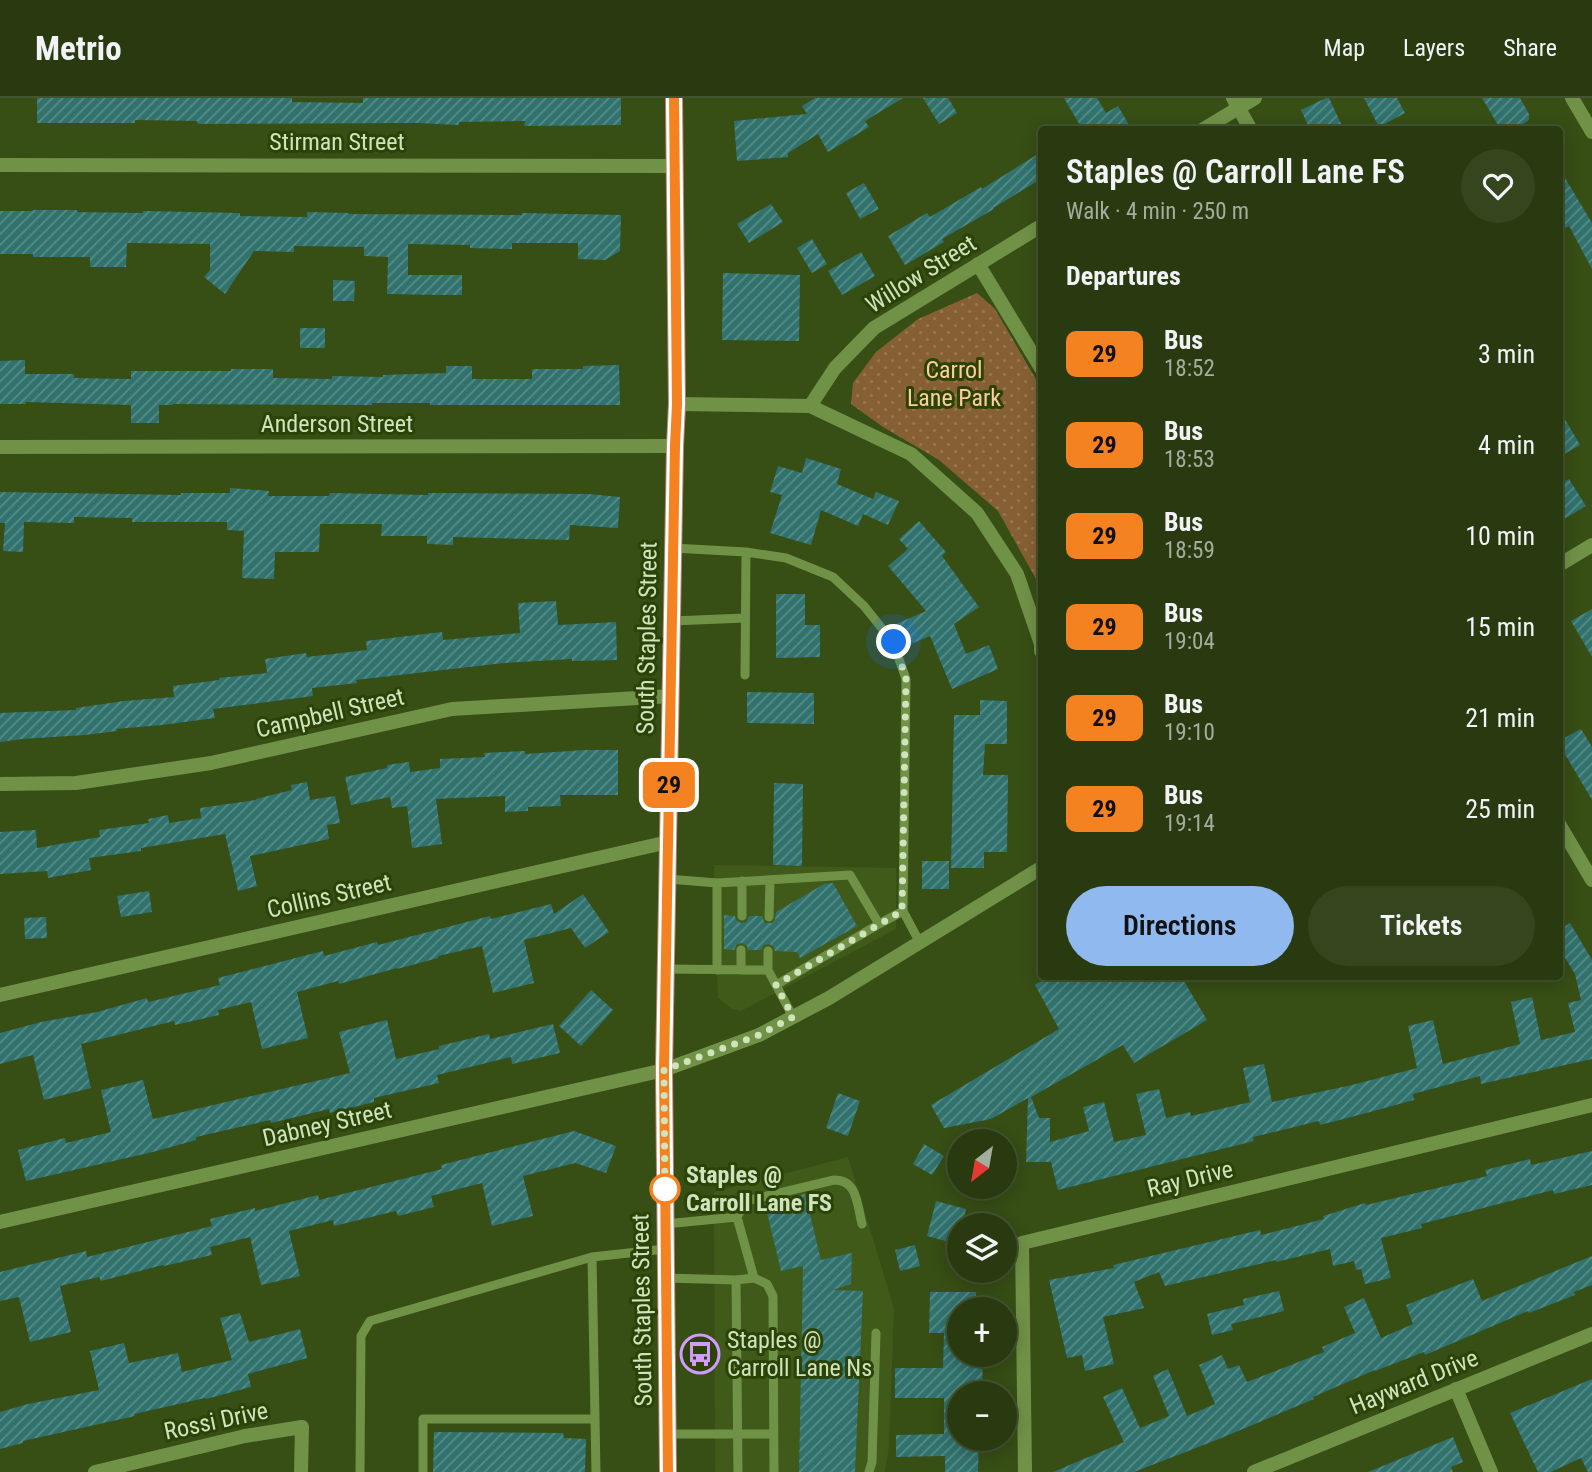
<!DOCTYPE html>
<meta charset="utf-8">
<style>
:root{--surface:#293a10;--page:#35451e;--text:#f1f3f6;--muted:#a5ad9f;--line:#455430;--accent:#90b9f0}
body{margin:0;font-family:"Roboto Condensed",sans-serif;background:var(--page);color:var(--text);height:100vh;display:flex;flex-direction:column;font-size:26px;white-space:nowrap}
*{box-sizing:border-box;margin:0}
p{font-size:23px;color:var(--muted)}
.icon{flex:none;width:38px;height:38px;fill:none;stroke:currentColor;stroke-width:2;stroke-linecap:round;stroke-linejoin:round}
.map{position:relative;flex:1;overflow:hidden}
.details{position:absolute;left:1038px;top:28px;width:525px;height:854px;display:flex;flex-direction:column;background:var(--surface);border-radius:7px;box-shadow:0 4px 18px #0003,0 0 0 2px var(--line)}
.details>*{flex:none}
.badge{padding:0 14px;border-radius:10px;font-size:24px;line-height:46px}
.needle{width:46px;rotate:211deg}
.buttons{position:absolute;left:947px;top:1031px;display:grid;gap:14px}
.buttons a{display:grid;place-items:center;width:70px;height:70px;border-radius:50%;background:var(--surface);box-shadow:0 4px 18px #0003,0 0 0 2px var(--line);font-size:35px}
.you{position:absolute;width:35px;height:35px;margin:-18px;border:5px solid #fff;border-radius:50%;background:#1a73e8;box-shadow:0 0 0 10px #1a73e833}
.map>.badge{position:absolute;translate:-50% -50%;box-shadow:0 0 0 4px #fff}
h2{padding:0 28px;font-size:26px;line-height:63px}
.round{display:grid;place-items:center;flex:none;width:74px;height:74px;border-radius:37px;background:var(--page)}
.headline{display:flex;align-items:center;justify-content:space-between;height:119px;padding:0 28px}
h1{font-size:33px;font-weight:600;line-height:52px}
.cta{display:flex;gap:14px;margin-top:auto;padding:14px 28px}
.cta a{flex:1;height:80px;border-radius:42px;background:var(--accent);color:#111;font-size:28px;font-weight:600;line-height:80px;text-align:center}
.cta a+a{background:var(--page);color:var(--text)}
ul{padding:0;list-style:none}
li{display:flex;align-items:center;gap:21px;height:91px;padding:0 28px}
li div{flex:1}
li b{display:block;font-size:26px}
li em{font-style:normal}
li .badge{min-width:77px;font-weight:700;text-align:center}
header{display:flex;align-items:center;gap:42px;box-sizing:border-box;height:98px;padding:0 35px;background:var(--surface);border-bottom:2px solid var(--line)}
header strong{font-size:33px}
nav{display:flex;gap:38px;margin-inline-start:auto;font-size:24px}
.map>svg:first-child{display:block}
</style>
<header>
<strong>Metrio</strong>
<nav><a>Map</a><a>Layers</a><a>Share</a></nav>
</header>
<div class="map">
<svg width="1592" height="1374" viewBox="0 0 1592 1374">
<defs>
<pattern id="grass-dots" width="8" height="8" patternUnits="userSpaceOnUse" patternTransform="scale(1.75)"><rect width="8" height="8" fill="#866034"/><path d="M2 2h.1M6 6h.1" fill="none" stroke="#96774f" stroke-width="1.8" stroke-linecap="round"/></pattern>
<pattern id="building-hatch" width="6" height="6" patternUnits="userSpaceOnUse" patternTransform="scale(1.75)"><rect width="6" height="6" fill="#31726e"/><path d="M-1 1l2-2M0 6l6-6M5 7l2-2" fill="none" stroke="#578d87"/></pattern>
</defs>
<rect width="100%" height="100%" fill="#374e15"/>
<path fill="#405a1a" d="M714,767L896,770V831L741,913L732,911L718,900Z
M848,1059L894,1210L889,1348L885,1374H715L714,1094Z"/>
<path fill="url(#grass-dots)" d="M977,195L995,211L1041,290V490L998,413L939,362L883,329L851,306L853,285L876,254L918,221Z"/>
<path fill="url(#building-hatch)" d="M37,0H292V4L363,5V0H621V27L524,28L525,23L459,24V27L416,25L198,26L197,23L135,22V25H37Z
M815,0H903L865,23L869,29L828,54L818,36L788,55V59L737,63L734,23L807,16L802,8Z
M923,0H948L957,15L939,26Z
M1064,0H1097L1106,15L1118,8L1132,32H1078L1081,29Z
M1326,0H1329L1344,32H1310L1301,12Z
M1364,0H1397L1405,15L1379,29Z
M1482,0H1520L1529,16V22L1514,32H1501Z
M1041,54V81L993,110L994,111L942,141L944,144L905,167L888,138L927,115L930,119L981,89L982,91Z
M1559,70L1592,125V171L1569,128L1559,133Z
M864,85L879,111L860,121L846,95Z
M771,106L783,124L749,145L737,126Z
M33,112H77V114L143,115V113L240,115V118L307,119V114L349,115V116L522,117V115L621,117L620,153L605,162L578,161V145H512V151L470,150V147L408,146V177H462V197H438L387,196L388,159L364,158V149L294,148V154L254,153L225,196L204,179L210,172V146L127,145L126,169H90V159H33V156H0V113H33Z
M812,141L827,166L812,175L797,150Z
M861,154L875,178L842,197L828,173Z
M723,175L800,177L799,243L722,242Z
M333,182L355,183L354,203H333Z
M300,230H325V250H300Z
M25,262V276H74V280L131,281V273H231V271H273V280L332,281V278L383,279V277L446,275V268H472V281H532V271H583V268L619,267L620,307H430V305H372V307L173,306V307H159V325H131V307L26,304V306H0V263Z
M1559,311L1580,347L1559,359Z
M806,360L841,371L837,386L873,401L876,394L899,403L888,427L863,416L858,428L821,412L811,447L770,435L782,397L770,394L778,368L802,375Z
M1569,381L1586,408L1559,424V387Z
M230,390L269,393L268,398H329L330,395L428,397V395L588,396L620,399L618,430L570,427L569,442L453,439V447L427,446V438H381L382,426H320L319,454H275L274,481L242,480L244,433L227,432V424H132V420L74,419V425L24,424L23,454L3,453L5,425H0V394L181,397V395H230Z
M919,423L946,454L942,458L979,509L954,526L966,556L989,547L998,571L952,591L930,538L906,548L896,526L926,513L888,468L908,451L899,441Z
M776,496H805V527H820V559L776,560Z
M556,503L558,527L616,524L617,562L572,563V561L504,565L356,582L357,585L312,590L313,598L213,611L215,620L162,627L116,631L117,633L85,637L22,641L0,644V615L76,612V610L124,603L174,599L173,588L219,582V580L267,575L265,561L306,555L307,559L367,552L366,543L442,534L443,542L520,535L518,505Z
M1592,511V559L1571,523Z
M747,594L814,595V626L747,625Z
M980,602L1007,603V646H985L983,677H1008L1007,754H984V770H951L954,617H980Z
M1581,631L1592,649V702L1559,646V643Z
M585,652H618V697H560L561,708L528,709V713L505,714V698L436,701L442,746L412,750L407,708L392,710L390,699L351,707L345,679L387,670V667L409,664L410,674L440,670V661L485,659L484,655L525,653V656Z
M307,684L310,702L335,698L340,725L327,727L329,741L250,758L257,788L238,793L225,736L141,750V753L89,760L91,772L48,780L47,773L0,776V734L36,732L37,750L100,739L99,732L149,725L148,721L168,717L169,725L201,720L200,710L256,702V701L292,692L291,687Z
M774,685L803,686L802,768L773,767Z
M922,763H949V791H922Z
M833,785L857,828L800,860L797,854L775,853L774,849L769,846L764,847L761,852H748L747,848L742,845L737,846L734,852L724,851V817L735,818L736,822L741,825L746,824L749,818H762L765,825H772L775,822L776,814L824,786Z
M149,793L152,814L121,819L117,798Z
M583,796L609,834L585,850L571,830L524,842L534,885L493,895L482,848L438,858V860L397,871V870L339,886L338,883L297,894L308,940L262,951L251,904L218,912L219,917L175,927L174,923L81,946L91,990L44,1002L33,957L0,966V935L41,924L97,914L147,900L148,904L220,887L218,880L323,853L324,858L377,844L378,847L490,818L491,821L551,806L554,816Z
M46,819L47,840L25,841L24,820Z
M1570,825L1592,862V961L1481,986L1480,978L1413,996L1414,1002L1359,1017L1320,1027L1319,1023L1253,1039L1254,1043L1058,1092L1051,1064H1026L1028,1000L991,1021L944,1030L931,1007L1059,931L1035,887L1050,878H1181L1207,922L1134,965L1123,947L1031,999L1039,1020H1050V1044L1089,1033L1083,1009L1104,1004L1114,1044L1146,1037L1136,996L1159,991L1166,1020L1190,1014L1191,1018L1250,1004L1243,970L1264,966L1272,1004L1352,987L1417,970L1408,928L1433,922L1443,966L1520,946L1511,904L1532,899L1541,942L1575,934L1568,905L1581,902L1575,876L1559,850V832Z
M591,892L613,912L581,948L559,928Z
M387,922L396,961L439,951V948L489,936L490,941L553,926L560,955L512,966L511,959L437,977L439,985L374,1000V1004L330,1015L329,1011L271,1025L270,1022L196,1039V1042L153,1054L26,1083L18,1052L65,1040L66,1045L111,1034L101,992L143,982L153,1021L350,975L339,934Z
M838,995L860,1003L848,1038L826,1030Z
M574,1033L616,1048L606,1075L575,1065L523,1078L533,1118L492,1128L482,1085L431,1098L434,1109L398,1118L396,1113L334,1128L333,1122L289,1133L300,1178L261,1187L250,1139L210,1149L212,1157L164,1168L163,1167L101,1183L99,1179L60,1188L71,1234L30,1244L19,1199L0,1203V1174L86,1153L87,1159L212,1128L210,1121L255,1110V1113L318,1097L319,1102L383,1086L442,1071L441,1067Z
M924,1046L944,1058L932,1077L913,1066Z
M1592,1053V1087L1554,1096L1553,1092L1421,1126L1422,1130L1381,1140L1391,1180L1365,1186L1361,1171L1356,1172L1354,1163L1333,1168L1330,1151L1276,1164V1162L1165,1188L1159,1174L1134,1184L1144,1210L1103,1219L1114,1266L1085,1273L1082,1257L1067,1260L1049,1182L1114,1170L1113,1167L1260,1132L1261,1137L1324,1121L1323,1118L1365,1105L1366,1107L1487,1078L1485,1072L1530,1061L1531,1067Z
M805,1096L821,1162L852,1155L851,1186L833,1192L863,1193L855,1374H799L803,1168L781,1173L765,1106Z
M936,1103L966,1111L962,1127H959L957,1146L927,1138Z
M915,1147L920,1168L900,1173L895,1152Z
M1592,1158V1187L1574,1194L1575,1197L1529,1215L1528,1213L1425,1257L1424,1254L1375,1273V1272L1313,1299L1314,1301L1219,1341L1134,1374H1053L1124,1344L1103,1299L1122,1290L1140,1330L1169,1318L1153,1278L1168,1271L1187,1318L1215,1306L1199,1267L1222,1257L1228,1271L1239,1267L1247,1284L1324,1254L1322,1249L1355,1235L1344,1209L1364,1200L1381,1240L1413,1226L1406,1207L1473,1181L1482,1203Z
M1279,1193L1284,1213L1231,1226L1233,1232L1212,1237L1207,1216L1244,1207L1243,1201Z
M930,1194H976V1211H959V1256H983L982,1295H959V1340H979L978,1374H945V1358L896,1359V1337L944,1336V1300H895V1270H943L944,1235H929Z
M240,1215L249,1244L300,1231L307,1260L248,1276L251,1289L206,1301L205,1300L134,1316L135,1318L23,1343V1345L0,1351V1314L28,1306L99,1292L90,1253L124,1245L129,1265L178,1255L182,1274L232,1262L220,1220Z
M1592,1281V1374H1588L1581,1360L1551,1374H1538L1510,1315Z
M434,1334L563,1335L564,1340L586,1341L585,1374H433Z
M1453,1339L1463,1364L1451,1369L1453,1374H1368Z"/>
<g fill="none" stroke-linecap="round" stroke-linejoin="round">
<path stroke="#709247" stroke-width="9" d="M673,450L746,454L786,460L833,479L864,508L893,544L906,581L903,813L920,845
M672,523L745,520
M745,577L746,454
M668,781L717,785L850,777L879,826L903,813
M742,818V783
M769,819L770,782
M666,871L768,872L793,919
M717,872V785
M741,872V852
M768,872V853
M776,887L879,826
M737,1119L746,1103L834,1082C858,1082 857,1107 862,1126
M665,1126L737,1119L754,1180
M592,1159L596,1374
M666,1180L736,1182L754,1180L767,1186L773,1198L774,1374
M736,1182L738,1374
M667,1336H774
M360,1374L361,1238L370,1223L592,1159L665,1151
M423,1374V1321H595
M869,1374L872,1364L876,1235"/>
<path stroke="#709247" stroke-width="14" d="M1233,0L1251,32
M1572,0L1592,34
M1202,32L1255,0
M0,67L674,68
M978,166L1041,270
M677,306L810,308L911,356L977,415L1017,476L1041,546V553
M810,308L835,270L874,230L1041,128
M0,349L675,348
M0,686L76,685L211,665L452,611L671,598
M1559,726L1592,782
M0,897L668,744
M0,1124L664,972
M1456,1291L1491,1374
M95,1374L245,1338L302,1329L301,1374
M1025,1374L1022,1145L1592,1007
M1254,1374L1592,1236"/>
<path stroke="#709247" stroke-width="14" d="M1559,467L1592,447
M664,972L759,937L829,900L1041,770"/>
<path stroke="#bf8575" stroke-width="18" d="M668,1374L664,972L675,348L677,306L674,0"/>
</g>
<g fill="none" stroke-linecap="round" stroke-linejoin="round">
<defs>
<path id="line" d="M668,1374L664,972L675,348L677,306L674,0"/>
</defs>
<use href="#line" stroke="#fff" stroke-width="16"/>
<use href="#line" stroke="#f58220" stroke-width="10"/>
<path stroke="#d0e3bd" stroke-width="7" stroke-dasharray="0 12.6" d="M665,1091V1101L664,972L759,937L793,919L776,887L902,813L906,581L894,544"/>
</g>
<defs>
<symbol id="bus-ring" viewBox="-11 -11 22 22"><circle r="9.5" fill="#2c4307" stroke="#d29cfd" stroke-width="1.5"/><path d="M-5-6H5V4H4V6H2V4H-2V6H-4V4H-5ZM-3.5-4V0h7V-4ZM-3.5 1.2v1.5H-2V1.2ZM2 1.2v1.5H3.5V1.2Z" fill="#d29cfd"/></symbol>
</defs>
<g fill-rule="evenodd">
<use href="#bus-ring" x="678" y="1234" width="44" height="44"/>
</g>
<circle fill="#fff" stroke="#f58220" stroke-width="3.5" cx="665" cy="1091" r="14"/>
<g text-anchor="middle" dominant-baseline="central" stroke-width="6" stroke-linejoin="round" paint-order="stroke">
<g font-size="24" fill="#d0e3bd" stroke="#2c4307">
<text x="337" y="44">Stirman Street</text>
<text transform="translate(921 176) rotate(-32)">Willow Street</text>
<text x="337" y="326">Anderson Street</text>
<text transform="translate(647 540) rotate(-89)">South Staples Street</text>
<text transform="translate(330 615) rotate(-13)">Campbell Street</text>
<text transform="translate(329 798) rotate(-13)">Collins Street</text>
<text transform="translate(327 1026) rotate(-13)">Dabney Street</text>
<text transform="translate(1190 1081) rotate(-14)">Ray Drive</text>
<text transform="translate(642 1212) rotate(-91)">South Staples Street</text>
<text transform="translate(1414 1284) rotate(-22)">Hayward Drive</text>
<text transform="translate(216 1323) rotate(-12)">Rossi Drive</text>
</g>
<g font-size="24" fill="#fdce9b" stroke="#2c4307">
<text x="954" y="272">Carrol<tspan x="954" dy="28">Lane Park</tspan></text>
</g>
<g font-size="24" font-weight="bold" fill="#d0e3bd" stroke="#2c4307" text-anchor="start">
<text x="686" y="1077">Staples @<tspan x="686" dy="28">Carroll Lane FS</tspan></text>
</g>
<g font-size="24" fill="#d0e3bd" stroke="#2c4307" text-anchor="start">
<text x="727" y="1242">Staples @<tspan x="727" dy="28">Carroll Lane Ns</tspan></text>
</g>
</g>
</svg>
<div class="buttons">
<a><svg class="needle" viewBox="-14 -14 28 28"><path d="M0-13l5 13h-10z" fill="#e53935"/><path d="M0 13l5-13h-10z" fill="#a5ad9f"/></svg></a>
<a><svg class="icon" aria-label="layers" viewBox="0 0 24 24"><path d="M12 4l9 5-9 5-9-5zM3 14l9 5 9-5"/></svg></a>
<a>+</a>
<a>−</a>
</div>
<div class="you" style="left:894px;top:544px"></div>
<b class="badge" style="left:669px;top:687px;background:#f58220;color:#111">29</b>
<section class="details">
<div class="headline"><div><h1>Staples @ Carroll Lane FS</h1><p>Walk · 4 min · 250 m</p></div><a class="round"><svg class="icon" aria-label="heart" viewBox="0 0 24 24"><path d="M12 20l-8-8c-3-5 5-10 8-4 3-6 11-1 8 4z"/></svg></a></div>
<h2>Departures</h2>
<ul>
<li><span class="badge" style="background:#f58220;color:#111">29</span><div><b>Bus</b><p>18:52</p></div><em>3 min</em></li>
<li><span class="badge" style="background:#f58220;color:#111">29</span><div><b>Bus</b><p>18:53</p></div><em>4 min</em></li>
<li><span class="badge" style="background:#f58220;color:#111">29</span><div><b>Bus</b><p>18:59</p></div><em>10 min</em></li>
<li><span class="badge" style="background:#f58220;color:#111">29</span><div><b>Bus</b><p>19:04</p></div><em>15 min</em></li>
<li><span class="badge" style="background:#f58220;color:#111">29</span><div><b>Bus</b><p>19:10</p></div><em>21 min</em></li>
<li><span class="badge" style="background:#f58220;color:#111">29</span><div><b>Bus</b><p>19:14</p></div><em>25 min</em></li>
</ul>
<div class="cta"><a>Directions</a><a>Tickets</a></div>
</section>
</div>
